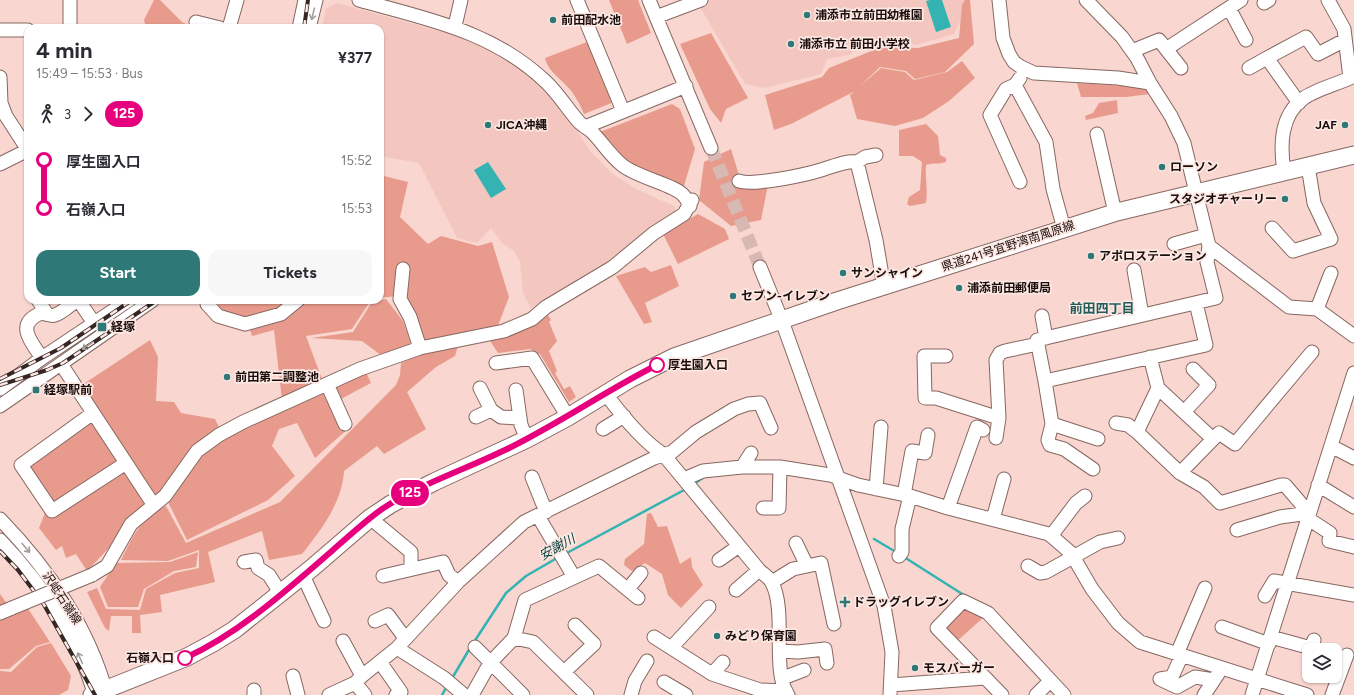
<!DOCTYPE html>
<meta charset="utf-8">
<style>
:root{--surface:#fff;--page:#f7f7f7;--text:#2b2b33;--muted:#7c7c81;--accent:#2e7877}
body{margin:0;font-family:Figtree,"Noto Sans JP",sans-serif;background:var(--page);color:var(--text);height:100vh;display:flex;flex-direction:column;font-size:15px;white-space:nowrap}
*{box-sizing:border-box;margin:0}
p{font-size:13px;color:var(--muted)}
.icon{flex:none;width:22px;height:22px;fill:none;stroke:currentColor;stroke-width:2;stroke-linecap:round;stroke-linejoin:round}
.map{position:relative;flex:1;overflow:hidden}
.drawer{position:absolute;left:24px;top:24px;width:360px;height:280px;display:flex;flex-direction:column;background:var(--surface);border-radius:12px;box-shadow:0 1px 3px #0004}
.drawer>*{flex:none}
.badge{padding:0 8px;border-radius:13px;font-size:14px;line-height:26px}
.buttons{position:absolute;left:1302px;top:643px;display:grid;gap:8px}
.buttons a{display:grid;place-items:center;width:40px;height:40px;border-radius:8px;background:var(--surface);box-shadow:0 1px 3px #0004;font-size:20px}
.map>.badge{position:absolute;translate:-50% -50%;box-shadow:0 0 0 2px #fff}
.legs{display:flex;align-items:center;gap:6px;height:44px;padding:0 12px;font-size:13px}
.legs p{margin-inline-start:auto}
.summary{display:flex;align-items:center;justify-content:space-between;height:68px;padding:0 12px}
h1{font-size:22px;font-weight:700;line-height:30px}
.cta{display:flex;gap:8px;margin-top:auto;padding:8px 12px}
.cta a{flex:1;height:46px;border-radius:12px;background:var(--accent);color:#fff;font-size:16px;font-weight:700;line-height:46px;text-align:center}
.cta a+a{background:var(--page);color:var(--text)}
ul{padding:0 12px;list-style:none}
li{display:flex;align-items:center;gap:14px;height:48px;font-size:15px}
li i{display:grid;place-items:center;width:6px;height:100%;margin:0 5px;background:currentColor}
li i::after{content:'';width:10px;height:10px;margin:-5px;border:3px solid;border-radius:50%;background:var(--surface)}
li p{margin-inline-start:auto}
li:first-child i{background:linear-gradient(#0000 50%,currentColor 0)}
li:last-child i{background:linear-gradient(currentColor 50%,#0000 0)}
.map>svg:first-child{display:block}
</style>
<div class="map">
<svg width="1354" height="695" viewBox="0 0 1354 695">
<rect width="100%" height="100%" fill="#f9d6cf"/>
<path fill="#f3c7bf" d="M696,0H970L954,34L916,45L890,39L864,40L849,55L827,59L821,74L764,88L745,84Z
M337,3L461,37L499,54L527,73L551,96L569,118L590,151L613,174L636,189L674,206L677,212L623,256L531,308L523,293L520,262L514,251L502,243L491,228L477,243L457,238L419,163L380,156V28H322L326,9Z"/>
<path fill="#e89b8c" d="M154,0H160L182,22L195,28H146L144,20Z
M609,0H638L651,33L627,44Z
M965,0H970L974,44L945,72L915,79L906,71L880,67L855,91L791,124L774,130L765,95L822,77L829,68L884,46L918,48L959,38L962,5Z
M711,33L748,98L726,109L721,123L710,109L680,44Z
M587,42L614,102L584,114C581,107 577,99 572,92C564,81 547,71 545,58Z
M962,61L975,78L949,101L923,118L895,126L857,119L850,95L881,68L905,72L914,80L947,72Z
M1077,83L1143,87L1150,94L1126,97H1081Z
M1117,100L1118,113L1086,120L1085,116L1093,113L1099,103Z
M672,104L680,109L695,149L683,189L632,168L600,132Z
M926,124L938,136L940,155L946,158V162C939,165 933,162 926,165C925,177 928,192 926,203L910,206L907,204L909,197L920,190L922,162L913,156H899V130Z
M731,149L743,188L768,185L761,220L731,226L699,200L704,162Z
M380,175L408,182L400,217L428,244L441,236L478,246L492,242L509,297L497,328L423,343L405,295L380,298Z
M698,214L725,229L729,239L678,264L663,234Z
M671,265L679,286L645,303L652,322L644,324L616,276L645,267L651,272Z
M386,299L403,321L412,347L382,356L362,341L311,338L353,332L372,302Z
M216,300H371L352,329L306,336L326,390L365,370L371,383L341,399L350,427L315,458L297,423L279,429L272,446L295,476L268,500L187,540L168,502L147,508L87,571L76,554L66,558L62,546L56,550L39,528L46,510L17,468L97,415L79,387L150,340L158,357L156,401L174,402L181,413L215,419L221,431L282,400L274,330L252,336L246,317L216,311L213,303Z
M546,312L551,320L549,322L557,341L549,351L557,371L555,373L564,389L570,386L576,397L569,402L540,354H536L531,349L498,353L489,339Z
M458,346L455,356L436,367L407,392L426,429L384,454L377,446L344,471C342,503 321,530 302,554L269,560L262,531L208,552L215,582L160,595L162,612L140,615L141,633H132V616H111L109,631L105,628L87,592L97,588L106,609L140,610L146,589L175,573L199,568V550L168,561L121,560C133,537 141,516 166,506L186,543L280,502L396,385L400,375L401,363L422,354Z
M651,513L658,527L667,526L680,564L691,557L692,567L703,585L681,608L668,595L662,574L645,563L632,571L624,565L625,559L644,544L647,514Z
M198,552L196,567L174,571L144,589L138,607H108L100,587L116,563L170,562Z
M0,594L13,612L27,607L50,642L36,646L9,669H0Z
M964,607L985,616L956,642L944,625Z
M51,643L71,676L68,690L59,695H0V671L11,672L37,647Z"/>
<path fill="#34b3b2" d="M930,0H942L951,27L936,32L926,1Z
M488,162L506,189L491,198L474,170Z"/>
<g fill="none" stroke-linecap="round" stroke-linejoin="round">
<path stroke="#34b3b2" stroke-width="2.5" d="M694,484L704,477
M874,539L896,552
M565,554L686,489
M904,557L967,597
M474,642L506,593L526,576L557,558
M451,680L470,648
M442,695L447,686"/>
<path stroke="#d7b8b2" stroke-width="13" stroke-dasharray="13 6" stroke-linecap="butt" d="M711,148L760,267"/>
<defs>
<path id="minor" d="M359,0C427,19 492,31 545,81C559,94 568,110 580,123C584,127 590,129 594,134C604,145 611,156 622,165C638,178 676,185 684,196C687,199 688,203 690,206
M577,0L623,111
M649,0L711,148
M999,0L1003,38L1009,54L1014,62L1021,67L1034,73L1118,78L1150,83
M1086,0L1122,37L1137,58L1150,83L1171,116L1184,143L1209,246L1207,262L1216,298L1037,340L1045,381L1206,345L1196,303
M1264,3L1269,0
M1229,8L1246,40
M656,17L701,0
M196,22L220,28
M455,26L461,0
M70,28V0
M229,28L237,0
M299,28L305,0
M309,28L316,0
M0,30H28
M1166,49L1241,0
M1132,51L1159,40L1181,68
M1249,68L1267,58
M0,77L1,103L6,116L28,150
M1015,85L1046,142L1053,189L1064,229
M1299,103L1267,58L1306,37L1318,54L1345,40
M585,127L686,86
M1097,134L1113,204L1117,212
M857,162L876,240L884,287
M0,164L28,150
M1284,172C1280,145 1280,115 1304,98C1315,90 1337,84 1350,78L1344,29L1328,0
M739,181C753,186 805,175 821,170C832,167 846,160 857,162L865,157L876,155
M1020,182L990,115L1006,89L1015,85L1020,78
M1272,228L1293,251L1331,239L1314,203L1308,166
M1174,244L1206,235
M1209,246L1289,307L1317,309L1354,336
M760,267L782,321L884,606L892,652L890,695
M403,269L400,299L410,317L420,348
M1134,270L1142,315
M38,300L47,314
M211,300L207,304L218,316L245,324L281,314L298,300
M1317,309L1331,273
M1042,316L1046,338
M946,356H924L925,398H936L999,418L996,360L1000,353L1005,351L1038,344
M1150,357L1158,388L1137,432L1180,473L1204,487L1220,503L1281,485H1285L1309,513
M42,358C32,343 15,325 39,314C45,312 50,317 55,315C62,313 70,305 76,301H79L94,323
M496,363L532,358L568,417
M61,364L153,504
M1045,381L1052,424L1048,440L1050,445L1064,449L1093,469
M327,384L345,424
M480,388L491,410
M1158,388L1213,439
M0,389L42,358L129,300
M516,390L521,425L527,439
M605,393C620,413 642,441 663,454L759,570C763,574 770,578 772,583C787,611 771,671 788,695
M0,406L153,300
M1184,412L1209,385L1193,369
M93,413L21,465L52,511L126,463
M476,417L491,410L501,417L520,418
M1116,423L1128,425L1137,432
M1052,424L1098,439
M603,429L624,416
M996,438L999,418
M1331,446L1354,458
M742,467L751,453
M1180,473L1219,433L1235,444L1312,352
M532,477L546,512
M684,479L703,471L742,467H780L830,475L858,485L910,496L948,508L1049,534L1071,553L1092,589L1118,623L1140,642L1307,695
M1318,485L1354,507
M876,489L881,427
M904,495L912,451L925,453L928,435
M763,508H779L780,467
M948,508L977,427L983,430
M538,516L574,577
M370,518L411,552V569
M1307,518L1330,533L1329,541L1354,547
M0,519C49,570 88,626 107,695
M993,519L1004,479
M1237,530L1280,517L1309,513
M1051,536L1076,503L1085,496
M0,540C42,584 77,637 95,695
M796,543L807,566
M899,556L902,552V529L910,496
M719,560L739,546
M244,562L256,560L258,568L269,575L281,594
M1028,566L1040,573L1046,572L1100,542L1118,538
M92,575L107,566L131,524L165,496L197,451L219,435L243,422L360,369L420,348L504,331L532,319L546,307L613,267L654,233L684,214L692,200
M383,576L443,562L449,575L458,582
M306,582L324,621
M772,582L793,569L821,563L834,624
M628,589L641,573
M736,590L759,570
M1265,596L1274,581L1354,595
M0,613L12,608
M375,621L388,615L405,638
M1222,627L1269,644
M654,637L712,674L760,690L786,691
M1271,637L1311,648L1314,640
M514,638L533,642L587,695
M343,641L362,676
M475,647L523,695
M397,648L444,678L464,695
M671,648L709,607
M780,651L798,652L825,649L827,663
M1177,654L1205,588
M1182,655L1172,677L1160,679L1177,687L1195,677L1214,680
M380,662L401,692L396,695
M564,672L594,644L575,625
M712,674L723,662
M293,676L298,695
M783,678L804,670
M664,682L686,695
M355,683L365,695
M891,685L985,678
M254,690V695
M329,695L355,683L362,676L397,648L458,582L524,522L654,458L672,452L696,432L734,409L748,404L760,403L771,428
M472,695L490,663L514,638L525,600L599,566L638,598
M631,695L635,681L647,661
M1002,695L937,628L963,601L988,613L1064,695
M1036,695L1050,681
M1204,695L1218,674
M1252,695L1354,373
M1332,695L1347,655"/>
<path id="major" d="M92,695L187,657L213,643L234,630L312,568L370,518L391,504L434,482L527,439L568,417L630,379L674,357L837,301L1117,212L1354,155"/>
</defs>
<use href="#minor" stroke="#866761" stroke-width="15"/>
<use href="#major" stroke="#866761" stroke-width="19"/>
<use href="#minor" stroke="#fff" stroke-width="13"/>
<use href="#major" stroke="#fff" stroke-width="17"/>
<defs>
<path id="rail" d="M304,28L308,0
M0,379L61,348L132,300
M0,385L47,370L63,363L157,300
M0,551L18,570L43,603L95,695"/>
</defs>
<use href="#rail" stroke="#362725" stroke-width="4"/>
<use href="#rail" stroke="#fce7e2" stroke-width="2.5" stroke-dasharray="8" stroke-linecap="butt"/>
<defs>
<path id="minor-bridge" d="M12,608L92,575"/>
</defs>
<use href="#minor-bridge" stroke="#866761" stroke-width="15" stroke-linecap="butt"/>
<use href="#minor-bridge" stroke="#fff" stroke-width="13"/>
</g>
<defs><path id="oneway-shaft" d="M-6 0H5M1.5-3L5.5 0L1.5 3" fill="none" stroke-width="1.6" stroke-linecap="round" stroke-linejoin="round"/></defs>
<g stroke="#a39e9d">
<use href="#oneway-shaft" transform="translate(313 14) rotate(104)"/>
<use href="#oneway-shaft" transform="translate(87 346) rotate(145)"/>
<use href="#oneway-shaft" transform="translate(26 548) rotate(49)"/>
<use href="#oneway-shaft" transform="translate(80 658) rotate(-114)"/>
</g>
<g fill="none" stroke-linecap="round" stroke-linejoin="round">
<defs>
<path id="line-1" d="M185,658C240,633 288,589 333,550C349,536 365,521 382,509C420,484 464,470 505,450C557,425 605,391 657,365"/>
</defs>
<use href="#line-1" stroke="#fff" stroke-width="9"/>
<use href="#line-1" stroke="#e6007e" stroke-width="6"/>
</g>
<g fill="#2e7877" stroke="#fce7e2" stroke-width="1.5">
<circle cx="807" cy="15" r="4"/>
<circle cx="553" cy="20" r="4"/>
<circle cx="791" cy="44" r="4"/>
<circle cx="488" cy="125" r="4"/>
<circle cx="1345" cy="125" r="4"/>
<circle cx="1162" cy="167" r="4"/>
<circle cx="1285" cy="199" r="4"/>
<circle cx="1091" cy="256" r="4"/>
<circle cx="843" cy="273" r="4"/>
<circle cx="959" cy="288" r="4"/>
<circle cx="733" cy="296" r="4"/>
<rect x="97" y="322" width="10" height="10" rx="2"/>
<circle cx="227" cy="377" r="4"/>
<rect x="32" y="386" width="8" height="8" rx="2"/>
<path d="M843 596h4v4h4v4h-4v4h-4v-4h-4v-4h4z"/>
<circle cx="717" cy="636" r="4"/>
<circle cx="915" cy="668" r="4"/>
</g>
<g fill="#fff" stroke="#e6007e" stroke-width="2">
<circle cx="657" cy="365" r="7"/>
<circle cx="185" cy="658" r="7"/>
</g>
<g text-anchor="middle" dominant-baseline="central" stroke-width="3.5" stroke-linejoin="round" paint-order="stroke">
<g font-size="12" font-weight="bold" fill="#190d0b" stroke="#fce7e2" text-anchor="start">
<text x="815" y="15">浦添市立前田幼稚園</text>
<text x="561" y="20">前田配水池</text>
<text x="799" y="44">浦添市立 前田小学校</text>
<text x="496" y="125">JICA沖縄</text>
<text x="1337" y="125" text-anchor="end">JAF</text>
<text x="1170" y="167">ローソン</text>
<text x="1277" y="199" text-anchor="end">スタジオチャーリー</text>
<text x="1099" y="256">アポロステーション</text>
<text x="851" y="273">サンシャイン</text>
<text x="967" y="288">浦添前田郵便局</text>
<text x="741" y="296">セブン-イレブン</text>
<text x="111" y="327">経塚</text>
<text x="235" y="377">前田第二調整池</text>
<text x="44" y="390">経塚駅前</text>
<text x="853" y="602">ドラッグイレブン</text>
<text x="725" y="636">みどり保育園</text>
<text x="923" y="668">モスバーガー</text>
</g>
<g font-size="12" fill="#190d0b" stroke="#fce7e2">
<text transform="translate(1008 246) rotate(-18)">県道241号宜野湾南風原線</text>
<text transform="translate(62 598) rotate(57)">沢岻石嶺線</text>
</g>
<g font-size="12" font-weight="bold" fill="#190d0b" stroke="#fce7e2" text-anchor="start">
<text x="668" y="365">厚生園入口</text>
<text x="174" y="658" text-anchor="end">石嶺入口</text>
</g>
<g font-size="13" font-weight="bold" fill="#225d5c" stroke="#fce7e2">
<text x="1102" y="308">前田四丁目</text>
</g>
<g font-size="13" font-style="italic" fill="#003b3b" stroke="#fce7e2">
<text transform="translate(557 547) rotate(-29)">安謝川</text>
</g>
</g>
</svg>
<div class="buttons">
<a><svg class="icon" aria-label="layers" viewBox="0 0 24 24"><path d="M12 4l9 5-9 5-9-5zM3 14l9 5 9-5"/></svg></a>
</div>
<b class="badge" style="left:410px;top:493px;background:#e6007e;color:#fff">125</b>
<section class="drawer">
<div class="summary"><div><h1>4 min</h1><p>15:49 – 15:53 · Bus</p></div><b>¥377</b></div>
<div class="legs"><svg class="icon" aria-label="walk" viewBox="0 0 24 24"><circle cx="13" cy="4" r="2"/><path d="M13 8l-2 6 4 7M11 14l-3 7M7 12l3-4h3l4 4"/></svg>3<svg class="icon" aria-label="forward" viewBox="0 0 24 24"><path d="M9 5l7 7-7 7"/></svg><b class="badge" style="background:#e6007e;color:#fff">125</b></div>
<ul>
<li><i style="color:#e6007e"></i><b>厚生園入口</b><p>15:52</p></li>
<li><i style="color:#e6007e"></i><b>石嶺入口</b><p>15:53</p></li>
</ul>
<div class="cta"><a>Start</a><a>Tickets</a></div>
</section>
</div>
